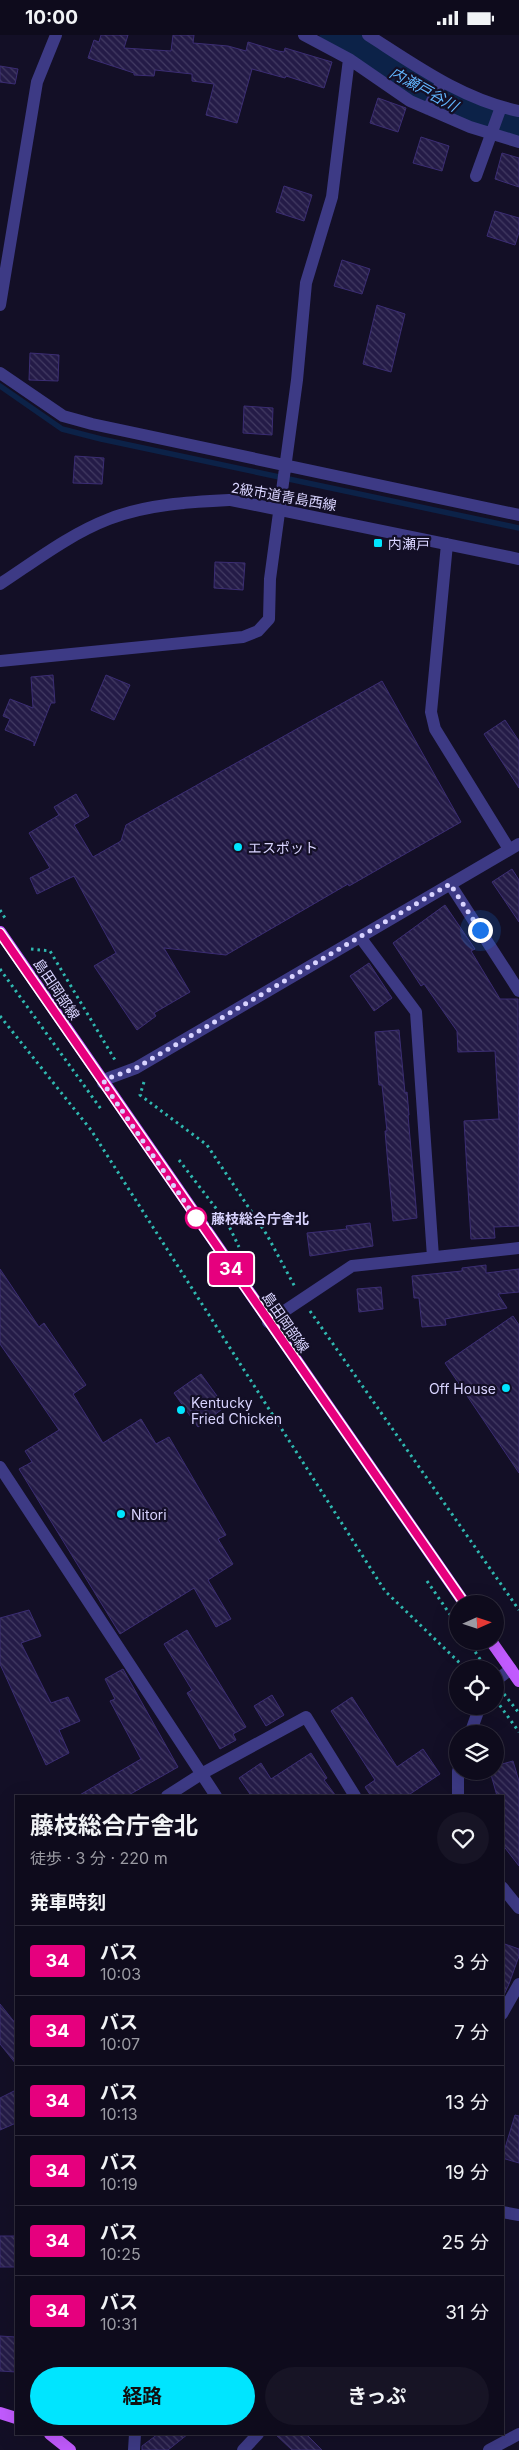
<!DOCTYPE html>
<html lang="ja">
<meta charset="utf-8">
<style>
:root{--surface:#0e0b1c;--page:#171425;--text:#f1f3f6;--muted:#9b9ba3;--line:#2e2b3b;--accent:#00e5ff}
body{margin:0;font-family:Inter,"Noto Sans JP",sans-serif;background:var(--page);color:var(--text);height:100vh;display:flex;flex-direction:column;font-size:19px;white-space:nowrap}
*{box-sizing:border-box;margin:0}
p{font-size:16px;color:var(--muted)}
.icon{flex:none;width:28px;height:28px;fill:none;stroke:currentColor;stroke-width:2;stroke-linecap:round;stroke-linejoin:round}
.map{position:relative;flex:1;overflow:hidden}
.drawer{position:absolute;left:15px;top:1760px;width:489px;height:640px;display:flex;flex-direction:column;background:var(--surface);border-radius:0px;box-shadow:0 5px 20px #0002,0 0 0 1px var(--line)}
.drawer>*{flex:none}
.badge{padding:0 10px;border-radius:4px;font-size:18px;line-height:32px}
.needle{width:32px;rotate:87deg}
.tools{position:absolute;left:449px;top:1560px;display:grid;gap:10px}
.tools a{display:grid;place-items:center;width:55px;height:55px;border-radius:50%;background:var(--surface);box-shadow:0 5px 20px #0002,0 0 0 1px var(--line);font-size:25px}
.you{position:absolute;width:25px;height:25px;margin:-12px;border:4px solid #fff;border-radius:50%;background:#1a73e8;box-shadow:0 0 0 8px #1a73e833}
.map>.badge{position:absolute;translate:-50% -50%;box-shadow:0 0 0 2px #fff}
h2{padding:0 15px;font-size:19px;line-height:45px}
.round{display:grid;place-items:center;flex:none;width:52px;height:52px;border-radius:26px;background:var(--page)}
.head{display:flex;align-items:center;justify-content:space-between;height:85px;padding:0 15px}
h1{font-size:24px;font-weight:700;line-height:38px}
.primary-button{display:flex;gap:10px;margin-top:auto;padding:10px 15px}
.primary-button a{flex:1;height:58px;border-radius:30px;background:var(--accent);color:#111;font-size:20px;font-weight:700;line-height:58px;text-align:center}
.primary-button a+a{background:var(--page);color:var(--text)}
ul{padding:0;list-style:none}
li{display:flex;align-items:center;gap:15px;height:70px;padding:0 15px;border-top:1px solid var(--line)}
li div{flex:1}
li b{display:block;font-size:19px}
li em{font-style:normal}
li .badge{min-width:55px;font-weight:700;text-align:center}
.status{display:flex;justify-content:space-between;align-items:center;height:35px;padding:0 25px;background:var(--surface);direction:ltr}
.status svg{height:14px;fill:currentColor}
.map>svg:first-child{display:block}
</style>
<div class="status"><b>10:00</b><svg viewBox="0 0 49 12"><path d="M0 12V9h3v3zM5 12V6h3v6zM10 12V3h3v9zM15 12V0h3v12zM26 1h20v11H26zM47 4h2v5h-2z"/></svg></div>
<div class="map">
<svg width="519" height="2415" viewBox="0 0 519 2415">
<defs>
<pattern id="building-back-hatch" width="6" height="6" patternUnits="userSpaceOnUse" patternTransform="scale(1.25)"><rect width="6" height="6" fill="#241b47"/><path d="M-1 5l2 2M0 0l6 6M5-1l2 2" fill="none" stroke="#433b63"/></pattern>
</defs>
<rect width="100%" height="100%" fill="#130f26"/>
<g fill="none" stroke-linecap="round" stroke-linejoin="round">
<path stroke="#0c2248" stroke-width="5.5" d="M0,351L62,394L101,404L519,493"/>
<path stroke="#0c2248" stroke-width="35" d="M337,0L417,53L462,75L511,91H519"/>
</g>
<path fill="url(#building-back-hatch)" stroke="#3b2d73" d="M101,0H128L124,13L171,16L173,0H194L193,8L228,11L246,16L248,7L278,16L284,17L285,13L332,27L324,53L286,41L285,43L252,34L237,88L206,80L214,49L192,46V39L155,35L154,41L134,40V38L88,23L94,5L99,7Z
M0,31L18,34L15,49L0,47Z
M378,63L406,73L398,97L370,88Z
M421,102L449,111L442,136L413,128Z
M502,118L519,123V152L495,144Z
M284,151L312,160L304,186L276,177Z
M495,176L519,183V197L515,210L487,201Z
M342,225L370,234L362,259L334,251Z
M377,270L405,279L391,337L363,329Z
M30,318L59,320L58,346L29,345Z
M244,371L273,373L272,400L243,398Z
M75,421L104,423L102,449L73,448Z
M215,527L245,528L243,555L214,553Z
M53,640L55,668H51L34,711V707L5,695L10,684L3,681L10,664L33,673L31,642Z
M106,640L130,650L114,685L91,675Z
M382,646L461,787L349,851L348,849L226,920L164,913L190,957L154,978L156,981L137,995L94,931L116,918L74,841L37,859L30,843L50,833L29,798L59,780L54,772L76,759L89,781L74,790L93,822L121,806L126,790Z
M505,685L519,706V753L484,699Z
M512,834L519,845V887L492,847Z
M445,870L475,914L471,916L500,964H518L519,1191L494,1192L495,1203L471,1204L464,1086L499,1084L495,1016L458,1017L457,996L424,949L421,951L393,908Z
M369,928L392,963L374,976L350,941Z
M399,995L405,1058L407,1057L409,1080H408L417,1183L393,1186L385,1096H387L382,1050H379L375,997Z
M370,1188L373,1211L310,1221L307,1198L347,1194L346,1191Z
M486,1230V1238L519,1234V1257L498,1259L507,1273L445,1284L446,1290L422,1292L419,1263H414L412,1241L462,1236V1233Z
M0,1234L39,1292L44,1288L86,1350L73,1359L103,1408L141,1384L156,1409L169,1402L226,1500L218,1504L233,1529L208,1545L231,1584L216,1592L194,1553L120,1599L19,1434L32,1427L25,1416L59,1395L0,1309Z
M381,1252L383,1274L359,1277L357,1254Z
M513,1281L519,1290V1438L445,1328Z
M201,1339L225,1372L198,1392L174,1358Z
M29,1575L41,1601L21,1608L51,1668L68,1662L80,1686L59,1695L69,1718L46,1730L0,1629V1583Z
M187,1595L246,1692L233,1699L236,1705L220,1714L187,1658L192,1655L164,1609Z
M123,1634L178,1732L127,1761H78L141,1724L110,1666L115,1664L105,1644Z
M272,1660L284,1680L266,1691L254,1671Z
M352,1662L397,1732L423,1714L440,1739L407,1761H371L365,1752L375,1745L331,1676Z
M311,1718L327,1743L324,1745L336,1761H247L250,1759L239,1743L261,1728L271,1744Z
M513,1726L519,1746V1831L502,1809V1761H497L490,1736H495V1731Z
M502,1908L519,1914V1921L509,1949L503,1962Z
M0,1969L16,1989V2029L0,2009Z
M16,2055V2088L0,2095V2063Z
M515,2080L519,2081V2128L502,2123Z
M0,2201H16V2232H0Z
M0,2301L16,2302V2337L0,2336Z
M158,2399H188L168,2415H142V2411Z
M275,2399H306L322,2415H292Z"/>
<g fill="none" stroke-linecap="round" stroke-linejoin="round">
<path stroke="#2fb8b0" stroke-width="3" stroke-dasharray="2.5 4" stroke-linecap="butt" d="M0,875L5,883
M31,914L50,916L115,1025
M0,934L101,1074
M0,981L91,1095L385,1556L466,1634
M144,1047L140,1060L207,1110L267,1200L295,1252
M179,1125L228,1189L239,1212
M310,1276L519,1575
M427,1546L458,1591
M468,1606L486,1633
M504,1659L519,1678
M496,1665L519,1697"/>
<path stroke="#3d3a85" stroke-width="12" d="M368,0C415,30 463,65 519,76
M349,24L410,66L470,92L519,107
M428,74L442,46
M476,141L501,72
M0,270L37,47L56,0
M0,338L63,381L92,389L519,480
M447,509L431,677L435,694L509,814
M0,549C35,526 70,499 109,484C147,469 191,467 231,465L519,524
M0,626L243,602L258,596L269,584L270,544L297,345L306,248L332,162L349,24L304,0
M450,849L519,956
M360,902L416,977L433,1222
M103,1048L109,1043L136,1033L519,809
M268,1287L352,1231L519,1213
M0,1432L216,1761
M495,1646L511,1634
M470,1699L480,1671
M167,1761L203,1738L306,1682L355,1761
M458,1761V1736
M502,1852L519,1873
M502,1979L519,1949
M502,2177L519,2180
M134,2415L135,2399
M243,2415L258,2399
M489,2415L519,2399"/>
<path stroke="#c25bff" stroke-width="12" d="M0,897L465,1569
M491,1606L519,1646
M0,2378L16,2383
M50,2399L70,2415"/>
</g>
<g fill="none" stroke-linecap="round" stroke-linejoin="round">
<defs>
<path id="line" d="M0,898L465,1569"/>
</defs>
<use href="#line" stroke="#fff" stroke-width="11"/>
<use href="#line" stroke="#e6007e" stroke-width="8"/>
<path stroke="#d9d4ff" stroke-width="5" stroke-dasharray="0 9" d="M196,1183L200,1189L103,1048L109,1043L136,1033L450,849L480,895"/>
</g>
<g fill="#00e5ff" stroke="#130f26" stroke-width="2">
<rect x="373" y="503" width="10" height="10" rx="2.5"/>
<circle cx="238" cy="812" r="5"/>
<circle cx="506" cy="1353" r="5"/>
<circle cx="181" cy="1375" r="5"/>
<circle cx="121" cy="1479" r="5"/>
</g>
<circle fill="#fff" stroke="#e6007e" stroke-width="2.5" cx="196" cy="1183" r="10"/>
<g text-anchor="middle" dominant-baseline="central" stroke-width="4.5" stroke-linejoin="round" paint-order="stroke">
<g font-size="14" fill="#d9d4ff" stroke="#130f26">
<text transform="translate(284 461) rotate(10)">2級市道青島西線</text>
<text transform="translate(57 954) rotate(56)">島田岡部線</text>
<text transform="translate(286 1287) rotate(55)">島田岡部線</text>
</g>
<g font-size="14" fill="#d9d4ff" stroke="#130f26" text-anchor="start">
<text x="388" y="508">内瀬戸</text>
<text x="248" y="812">エスポット</text>
<text x="496" y="1353" text-anchor="end">Off House</text>
<text x="191" y="1367">Kentucky<tspan x="191" dy="16">Fried Chicken</tspan></text>
<text x="131" y="1479">Nitori</text>
</g>
<g font-size="14" font-weight="bold" fill="#d9d4ff" stroke="#130f26" text-anchor="start">
<text x="211" y="1183">藤枝総合庁舎北</text>
</g>
<g font-size="15" font-style="italic" fill="#62b6ff" stroke="#130f26">
<text transform="translate(424 54) rotate(29)">内瀬戸谷川</text>
</g>
</g>
</svg>
<div class="tools">
<a><svg class="needle" viewBox="-14 -14 28 28"><path d="M0-13l5 13h-10z" fill="#e53935"/><path d="M0 13l5-13h-10z" fill="#9b9ba3"/></svg></a>
<a><svg class="icon" aria-label="locate" viewBox="0 0 24 24"><circle cx="12" cy="12" r="6"/><path d="M12 2v4M12 18v4M2 12h4M18 12h4"/></svg></a>
<a><svg class="icon" aria-label="layers" viewBox="0 0 24 24"><path d="M12 4l9 5-9 5-9-5zM3 14l9 5 9-5"/></svg></a>
</div>
<div class="you" style="left:480px;top:895px"></div>
<b class="badge" style="left:231px;top:1234px;background:#e6007e;color:#fff">34</b>
<section class="drawer">
<div class="head"><div><h1>藤枝総合庁舎北</h1><p>徒歩 · 3 分 · 220 m</p></div><a class="round"><svg class="icon" aria-label="heart" viewBox="0 0 24 24"><path d="M12 20l-8-8c-3-5 5-10 8-4 3-6 11-1 8 4z"/></svg></a></div>
<h2>発車時刻</h2>
<ul>
<li><span class="badge" style="background:#e6007e;color:#fff">34</span><div><b>バス</b><p>10:03</p></div><em>3 分</em></li>
<li><span class="badge" style="background:#e6007e;color:#fff">34</span><div><b>バス</b><p>10:07</p></div><em>7 分</em></li>
<li><span class="badge" style="background:#e6007e;color:#fff">34</span><div><b>バス</b><p>10:13</p></div><em>13 分</em></li>
<li><span class="badge" style="background:#e6007e;color:#fff">34</span><div><b>バス</b><p>10:19</p></div><em>19 分</em></li>
<li><span class="badge" style="background:#e6007e;color:#fff">34</span><div><b>バス</b><p>10:25</p></div><em>25 分</em></li>
<li><span class="badge" style="background:#e6007e;color:#fff">34</span><div><b>バス</b><p>10:31</p></div><em>31 分</em></li>
</ul>
<div class="primary-button"><a>経路</a><a>きっぷ</a></div>
</section>
</div>
